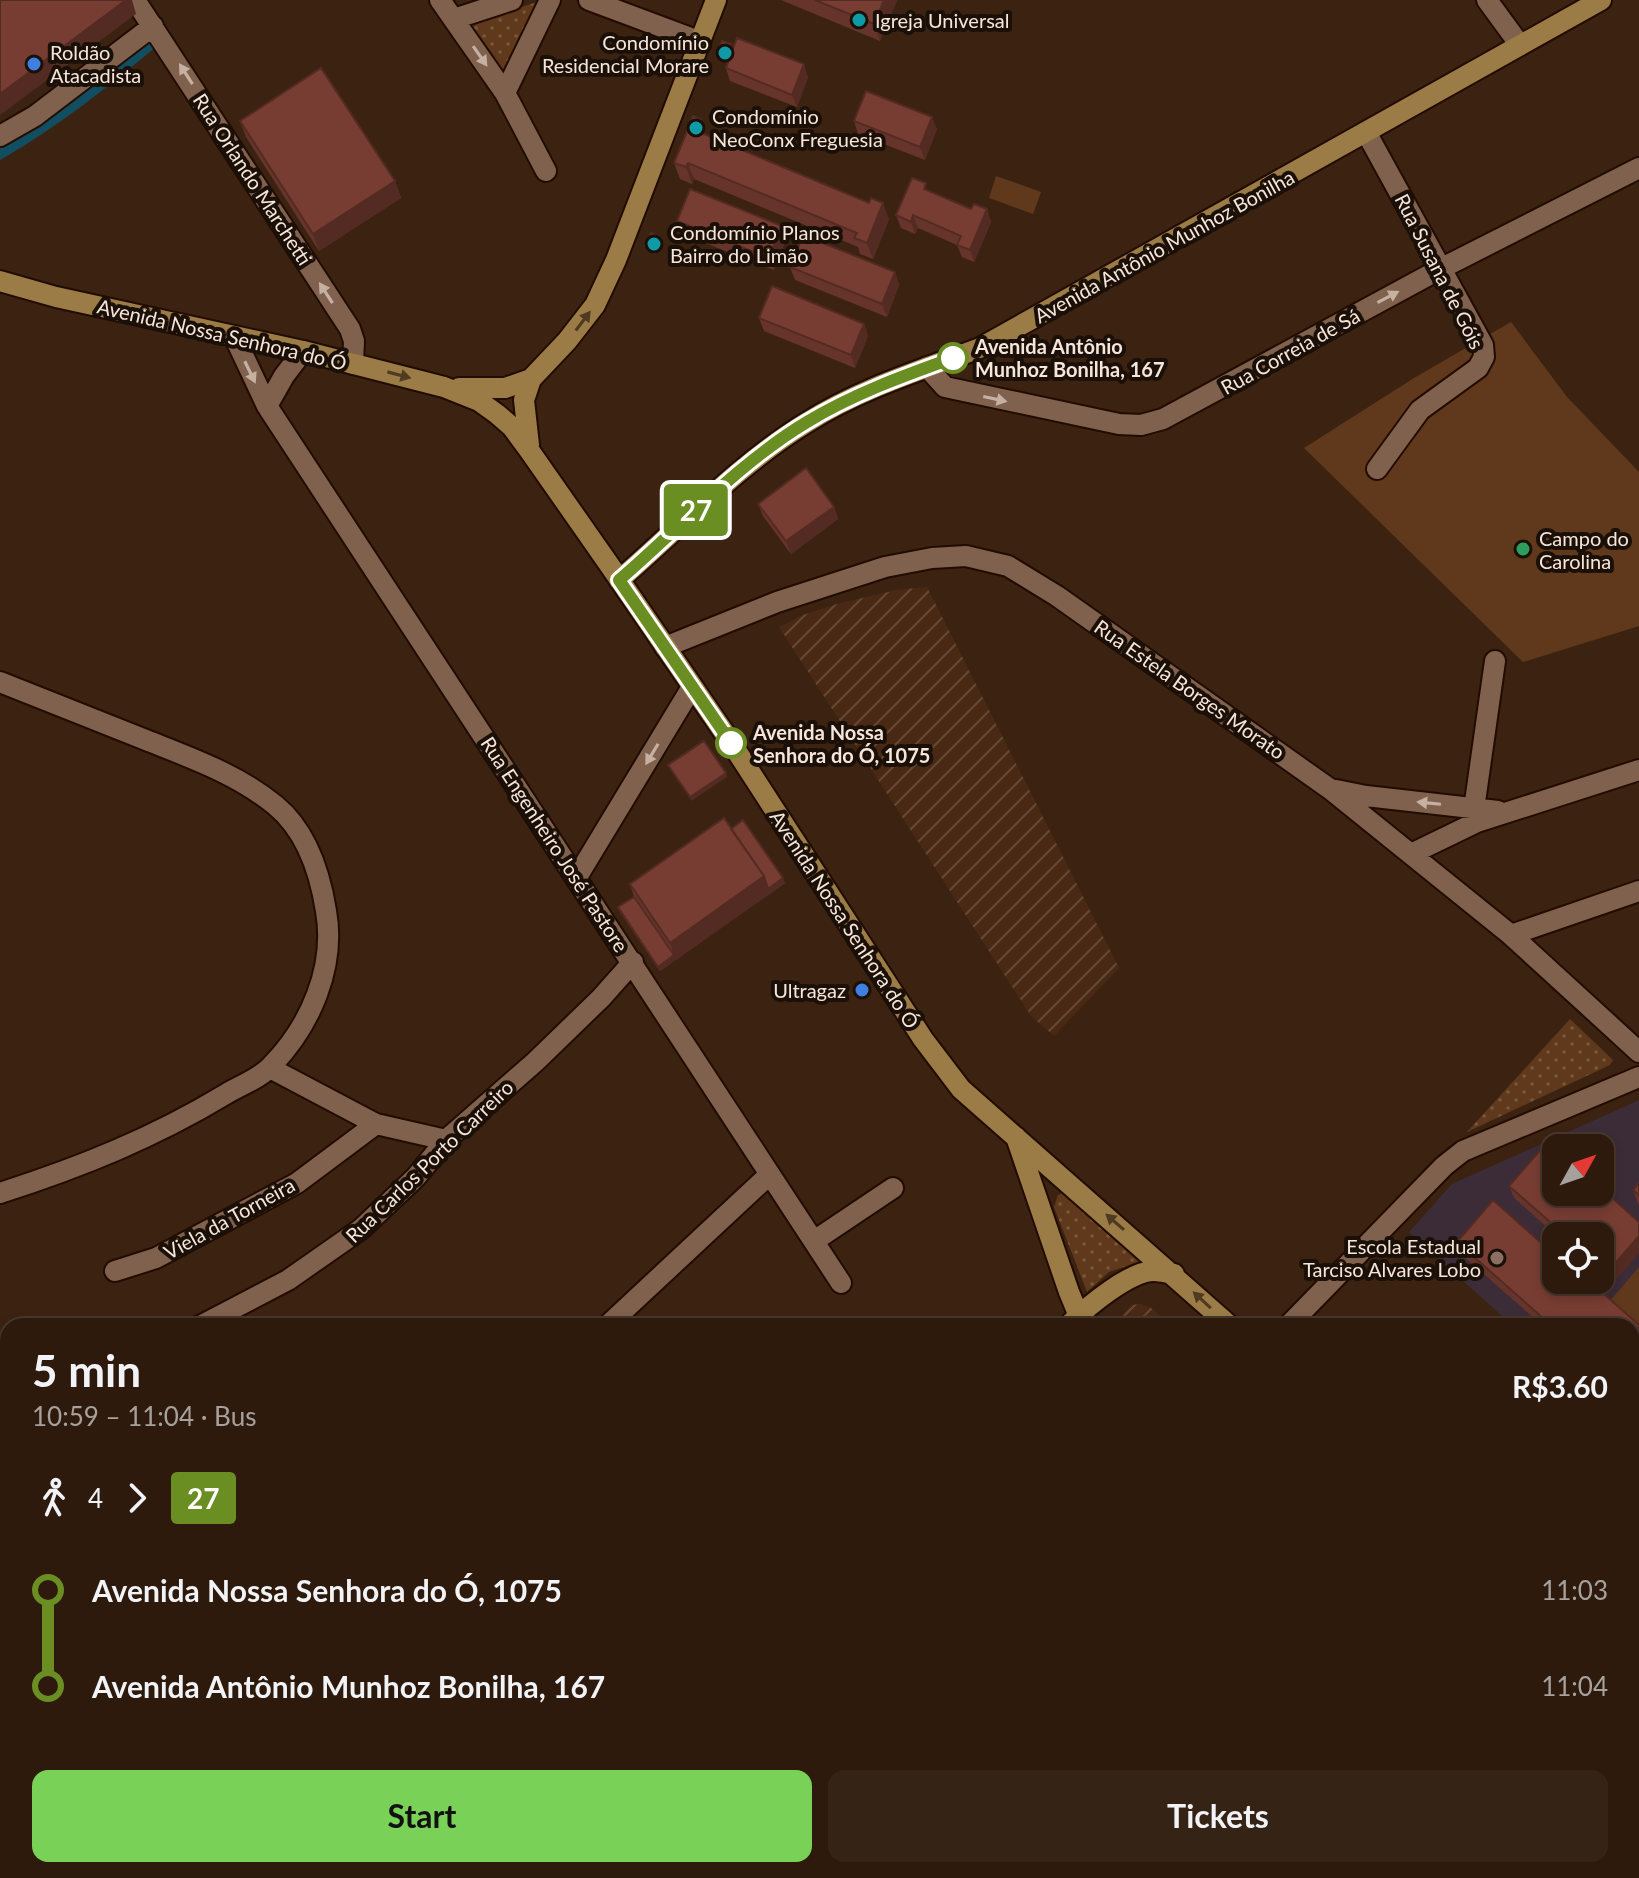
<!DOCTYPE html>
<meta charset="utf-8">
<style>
:root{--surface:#2d1a0d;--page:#352316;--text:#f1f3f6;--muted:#a7a19d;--line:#48382e;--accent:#7ad157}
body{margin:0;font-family:Lato,sans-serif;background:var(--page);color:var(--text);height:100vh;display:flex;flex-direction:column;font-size:30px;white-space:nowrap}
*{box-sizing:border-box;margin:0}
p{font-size:26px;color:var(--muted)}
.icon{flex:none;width:44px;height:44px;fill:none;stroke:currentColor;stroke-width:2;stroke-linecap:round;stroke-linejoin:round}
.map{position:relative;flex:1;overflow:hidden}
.panel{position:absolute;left:0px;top:1318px;width:1640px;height:560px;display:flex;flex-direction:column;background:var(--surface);border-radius:24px 24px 0 0;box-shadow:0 4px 12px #0003,0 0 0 2px var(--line)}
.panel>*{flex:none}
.badge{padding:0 16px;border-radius:6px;font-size:28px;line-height:52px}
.needle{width:52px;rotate:50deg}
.controls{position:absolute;left:1542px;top:1134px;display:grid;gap:16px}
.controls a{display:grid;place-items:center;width:72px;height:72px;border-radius:16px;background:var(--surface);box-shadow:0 4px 12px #0003,0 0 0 2px var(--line);font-size:40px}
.map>.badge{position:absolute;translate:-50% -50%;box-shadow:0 0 0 4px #fff}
.legs{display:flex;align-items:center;gap:12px;height:88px;padding:0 32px;font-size:26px}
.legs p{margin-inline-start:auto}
.headline{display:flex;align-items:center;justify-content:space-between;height:136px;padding:0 32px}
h1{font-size:44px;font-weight:700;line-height:60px}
.cta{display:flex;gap:16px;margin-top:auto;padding:16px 32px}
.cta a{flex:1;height:92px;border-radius:16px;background:var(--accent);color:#111;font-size:32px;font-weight:700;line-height:92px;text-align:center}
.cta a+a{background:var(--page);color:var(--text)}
ul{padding:0 32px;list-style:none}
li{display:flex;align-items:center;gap:28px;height:96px;font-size:30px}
li i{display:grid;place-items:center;width:12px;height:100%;margin:0 10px;background:currentColor}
li i::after{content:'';width:20px;height:20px;margin:-10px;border:6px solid;border-radius:50%;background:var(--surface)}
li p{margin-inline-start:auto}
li:first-child i{background:linear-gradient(#0000 50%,currentColor 0)}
li:last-child i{background:linear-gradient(currentColor 50%,#0000 0)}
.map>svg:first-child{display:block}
</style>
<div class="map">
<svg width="1639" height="1878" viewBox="0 0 1639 1878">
<defs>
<pattern id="industrial-furrows" width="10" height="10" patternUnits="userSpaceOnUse" patternTransform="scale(2)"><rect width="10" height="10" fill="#492913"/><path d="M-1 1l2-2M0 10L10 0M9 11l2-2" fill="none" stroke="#644835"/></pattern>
<pattern id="park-dots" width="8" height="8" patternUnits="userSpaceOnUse" patternTransform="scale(2)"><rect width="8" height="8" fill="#60391c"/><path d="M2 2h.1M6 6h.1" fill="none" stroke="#77563c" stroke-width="1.8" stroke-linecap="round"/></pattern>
</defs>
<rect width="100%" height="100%" fill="#3c2311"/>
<path fill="url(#industrial-furrows)" d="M927,587L1119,968L1054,1036L1031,1016L779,627L803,615L840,603L897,590Z
M1141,1304L1151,1308L1172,1326H1120L1124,1313L1131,1305Z
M1632,1727L1639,1734V1878H1330L1328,1870H1632Z"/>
<path fill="#3b2c38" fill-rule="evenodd" d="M1639,1100V1369L1632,1377V1326H1513L1409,1232L1452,1184ZM1556,1148H1600V1192H1556ZM1556,1236H1600V1280H1556Z"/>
<path fill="url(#park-dots)" d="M541,1L504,80L465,24Z
M1570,1019L1613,1060L1610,1065L1467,1132Z
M1065,1192L1141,1261L1109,1272L1087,1292L1054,1207L1058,1195Z"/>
<path fill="#60391c" d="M996,176L1041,192L1033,214L989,198Z
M1511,322L1567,397L1639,472V626L1523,662L1304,448L1414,378Z
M1639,1267V1327L1610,1301Z"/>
<path fill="#124e62" d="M156,31L163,41C112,84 58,127 0,160V145Z"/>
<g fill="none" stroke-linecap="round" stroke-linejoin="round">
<defs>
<path id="street" d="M135,0L350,329L354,341L353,364
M440,0L505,93L546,171
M589,0L699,41
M1487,0L1520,45
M454,19L512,0
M505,93L550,0
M1366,132L1483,345L1484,357L1478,368L1420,410L1377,469
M0,136L35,116L153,26
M234,336L267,406L841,1283
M927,367L945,387L1119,424L1141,425L1163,419L1442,268L1639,168
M267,406L284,376L303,351
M665,647L777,602L885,567L932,558L966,556L1008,566L1057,596L1330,789L1511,935L1639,1052
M0,682C49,701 97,721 146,740C191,758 237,774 275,805C307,831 320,873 326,911C336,967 310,1026 272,1065C261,1078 241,1085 226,1094C153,1138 81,1167 0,1193
M1336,790L1366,796L1498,811
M1477,822L1474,809L1495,661
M1413,853L1477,822L1639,770
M577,877L692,687
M1511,935L1639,891
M270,1068L376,1124L446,1140
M814,1241L893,1188
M115,1271L156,1258L297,1183L376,1124
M200,1326L288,1280L361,1229L416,1177L446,1140L535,1062L601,998L633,962
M607,1326L770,1174
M1288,1326L1444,1166L1463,1151L1639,1077
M0,1397L8,1394
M0,1490L8,1503
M1632,1565L1639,1557
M0,1716L8,1712
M323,1870L331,1878
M1292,1870L1294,1878"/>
<path id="secondary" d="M0,281L56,297L303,351L444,387L479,401L497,414L512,427L529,450L608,563L732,744L923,1039L961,1089L1230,1326
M459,388H505L531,379L567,341L595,305L616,260L716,0
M529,445L524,400L531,379
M619,580C681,527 736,466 806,423C859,389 921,370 980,348L1601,0
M1016,1137L1069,1292L1083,1326
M1071,1323C1088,1306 1130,1271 1154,1271C1160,1271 1167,1273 1174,1274
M1632,1684L1639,1690
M486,1878L495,1870
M1100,1878L1110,1870"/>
</defs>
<use href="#street" stroke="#220b00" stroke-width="24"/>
<use href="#secondary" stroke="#220b00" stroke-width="24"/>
<use href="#street" stroke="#7f614e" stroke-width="20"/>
<use href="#secondary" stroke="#9b7c46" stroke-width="20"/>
</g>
<path fill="#67342b" d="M781,0H897L880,41Z
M732,48L727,61L719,57L717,53Z
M726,68L808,77L797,107L730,81Z
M701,120L702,124L701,127L705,134L889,219L873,259L860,254L858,247L694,179L692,184L680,179L674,163Z
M240,121L395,181L401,198L319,251L246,137Z
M854,121L937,129L925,160L858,134Z
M929,191L971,209H987L991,222L974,262L962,257L957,245L918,228L915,234L901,228L896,215Z
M677,221L782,226L786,239L774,270L682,234Z
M661,241L655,254L647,250L645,246Z
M790,267L895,272L899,285L887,317L795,280Z
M759,318L864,324L868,336L855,368L764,331Z
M758,504L834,507L838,519L791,554L763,516Z
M731,829L785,883L660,971L620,912L618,907L634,897L630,884Z
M1639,1183V1206L1633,1190Z
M1509,1186L1600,1192L1609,1287L1600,1279V1236H1557L1514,1198Z
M1457,1242L1632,1326H1543L1461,1254Z
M0,1593L8,1608V1677L0,1681Z
M1639,1856V1878H1523L1516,1870H1632Z"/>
<path fill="#542b23" d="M126,0H132L136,14L0,115V94Z
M884,0H897L880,41L874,24Z
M731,44L732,48L727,61L725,57Z
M804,64L808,77L797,107L792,95Z
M932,117L937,129L925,160L920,147Z
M688,163L694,179L692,184L686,167Z
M395,181L401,198L319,251L313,234Z
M883,203L889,219L873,259L867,243Z
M987,209L991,222L974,262L970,250Z
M913,215L918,228L915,234L911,222Z
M782,226L786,239L774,270L769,258Z
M659,237L661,241L655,254L654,249Z
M895,272L899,285L887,317L882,304Z
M864,324L868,336L855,368L851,355Z
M834,507L838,519L791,554L786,541Z
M726,773L727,777L691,801L690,797Z
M764,876L783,878L785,883L660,971L658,967L674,955L670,943Z
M1639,1236V1254L1609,1287L1605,1275Z
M1639,1338V1356L1632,1364V1346Z
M1639,1859V1876L1636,1872L1638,1878H1617L1626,1870H1632V1865Z"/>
<path fill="#783d32" stroke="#542b23" stroke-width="2" d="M0,0H126L0,94Z
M815,0H884L874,24Z
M737,38L804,64L792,95L726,68Z
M722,41L731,44L725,57L717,53Z
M321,68L395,181L313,234L240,121Z
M866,91L932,117L920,147L854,121Z
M693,116L701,120L698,126L691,122L688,129Z
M691,122L703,128L701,133L869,203L871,198L883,203L867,243L854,238L857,233L688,163L686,167L674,163Z
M912,178L926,183L924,189L971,209L974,204L987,209L970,250L957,245L961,236L913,215L911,222L896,215Z
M690,189L782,226L769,258L677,221Z
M651,233L659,237L654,249L645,246Z
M803,235L895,272L882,304L790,267Z
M772,286L864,324L851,355L759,318Z
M806,468L834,507L786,541L758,504Z
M704,741L726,773L690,797L668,765Z
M724,818L764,876L670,943L630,884Z
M743,820L783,878L768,889L764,876L731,829Z
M634,897L674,955L658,967L618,907Z
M1548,1141L1556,1148V1192H1600V1187L1639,1222V1236L1605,1275L1600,1270V1236H1566L1509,1186Z
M1639,1183V1195L1633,1190Z
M1493,1200L1556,1256V1280H1588L1639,1325V1338L1632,1346V1326H1552L1457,1242Z
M0,1593L8,1608V1657L0,1661Z
M0,1796L8,1804V1870H71L79,1878H0Z
M1632,1848L1639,1856V1859L1632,1865Z
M1352,1870H1464L1467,1878H1355Z
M1524,1870H1626L1617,1878H1531Z"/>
<defs><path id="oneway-solid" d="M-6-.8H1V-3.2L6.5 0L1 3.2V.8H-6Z" transform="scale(2)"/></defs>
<g fill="#c6b0a2">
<use href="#oneway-solid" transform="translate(480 56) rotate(55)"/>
<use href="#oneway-solid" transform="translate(186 74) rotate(-123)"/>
<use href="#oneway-solid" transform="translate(326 293) rotate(-123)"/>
<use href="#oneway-solid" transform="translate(1388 297) rotate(-28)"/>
<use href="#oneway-solid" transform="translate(250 372) rotate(64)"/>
<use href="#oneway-solid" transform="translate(995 399) rotate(12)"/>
<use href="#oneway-solid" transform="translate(652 754) rotate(121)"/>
<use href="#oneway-solid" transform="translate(1429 803) rotate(-174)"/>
</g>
<g fill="#4e3b21">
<use href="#oneway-solid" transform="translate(583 321) rotate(-53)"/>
<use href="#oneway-solid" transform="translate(399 375) rotate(15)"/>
<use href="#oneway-solid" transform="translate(1115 1222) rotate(-139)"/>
<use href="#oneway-solid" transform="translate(1202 1300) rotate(-137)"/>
</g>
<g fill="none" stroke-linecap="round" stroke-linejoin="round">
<defs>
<path id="line-1" d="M731,743L619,580C681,527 737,464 807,422C853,394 903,376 953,358"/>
</defs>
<use href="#line-1" stroke="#fff" stroke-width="18"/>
<use href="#line-1" stroke="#6b8e23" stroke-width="12"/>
</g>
<g fill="#0f9aa8" stroke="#1b1008" stroke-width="3">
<circle cx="859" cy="20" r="8"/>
<circle cx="725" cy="53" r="8"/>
<circle cx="696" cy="128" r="8"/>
<circle cx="654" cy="244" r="8"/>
</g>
<g fill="#3f7fe0" stroke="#1b1008" stroke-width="3">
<circle cx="34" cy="64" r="8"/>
<circle cx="862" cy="990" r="8"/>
</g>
<g fill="#fff" stroke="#6b8e23" stroke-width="4">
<circle cx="953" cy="358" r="14"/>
<circle cx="731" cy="743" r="14"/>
</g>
<circle fill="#2e9e5b" stroke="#1b1008" stroke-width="3" cx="1523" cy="549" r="8"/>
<circle fill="#8d6e63" stroke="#1b1008" stroke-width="3" cx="1497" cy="1258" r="8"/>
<g text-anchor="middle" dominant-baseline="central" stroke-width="8" stroke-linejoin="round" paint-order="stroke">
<g font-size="20" fill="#f6e5da" stroke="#1b1008" text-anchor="start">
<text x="875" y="20">Igreja Universal</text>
<text x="709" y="42" text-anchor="end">Condomínio<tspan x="709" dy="23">Residencial Morare</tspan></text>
<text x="50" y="52">Roldão<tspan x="50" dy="23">Atacadista</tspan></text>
<text x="712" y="116">Condomínio<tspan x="712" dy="23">NeoConx Freguesia</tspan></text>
<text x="670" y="232">Condomínio Planos<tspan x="670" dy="23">Bairro do Limão</tspan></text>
<text x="1539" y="538">Campo do<tspan x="1539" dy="23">Carolina</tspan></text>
<text x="846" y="990" text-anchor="end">Ultragaz</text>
<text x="1481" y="1246" text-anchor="end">Escola Estadual<tspan x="1481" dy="23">Tarciso Alvares Lobo</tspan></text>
</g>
<g font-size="20" fill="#f6e5da" stroke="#1b1008">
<text transform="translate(253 179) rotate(57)">Rua Orlando Marchetti</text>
<text transform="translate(1164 246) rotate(-29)">Avenida Antônio Munhoz Bonilha</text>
<text transform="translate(1440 271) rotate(63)">Rua Susana de Góis</text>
<text transform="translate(222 334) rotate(13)">Avenida Nossa Senhora do Ó</text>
<text transform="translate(1290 351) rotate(-29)">Rua Correia de Sá</text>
<text transform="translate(1190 689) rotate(35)">Rua Estela Borges Morato</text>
<text transform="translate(555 844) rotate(57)">Rua Engenheiro José Pastore</text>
<text transform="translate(845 919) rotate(57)">Avenida Nossa Senhora do Ó</text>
<text transform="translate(429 1161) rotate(-44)">Rua Carlos Porto Carreiro</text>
<text transform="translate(229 1218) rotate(-29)">Viela da Torneira</text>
</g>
<g font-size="20" font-weight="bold" fill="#f6e5da" stroke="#1b1008" text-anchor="start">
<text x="975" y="346">Avenida Antônio<tspan x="975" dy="23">Munhoz Bonilha, 167</tspan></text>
<text x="753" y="732">Avenida Nossa<tspan x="753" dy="23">Senhora do Ó, 1075</tspan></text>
</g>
</g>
</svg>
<div class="controls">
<a><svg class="needle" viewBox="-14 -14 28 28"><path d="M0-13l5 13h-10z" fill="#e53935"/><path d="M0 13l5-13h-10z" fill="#a7a19d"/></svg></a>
<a><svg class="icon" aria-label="locate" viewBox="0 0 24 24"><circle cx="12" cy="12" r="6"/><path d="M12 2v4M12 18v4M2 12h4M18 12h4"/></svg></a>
</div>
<b class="badge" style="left:696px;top:510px;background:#6b8e23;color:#fff">27</b>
<section class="panel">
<div class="headline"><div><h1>5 min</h1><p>10:59 – 11:04 · Bus</p></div><b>R$3.60</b></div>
<div class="legs"><svg class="icon" aria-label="walk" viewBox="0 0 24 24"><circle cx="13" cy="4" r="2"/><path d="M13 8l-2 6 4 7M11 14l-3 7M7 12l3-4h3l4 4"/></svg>4<svg class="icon" aria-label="forward" viewBox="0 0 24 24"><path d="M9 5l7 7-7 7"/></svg><b class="badge" style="background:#6b8e23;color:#fff">27</b></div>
<ul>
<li><i style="color:#6b8e23"></i><b>Avenida Nossa Senhora do Ó, 1075</b><p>11:03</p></li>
<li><i style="color:#6b8e23"></i><b>Avenida Antônio Munhoz Bonilha, 167</b><p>11:04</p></li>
</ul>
<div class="cta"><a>Start</a><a>Tickets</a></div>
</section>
</div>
